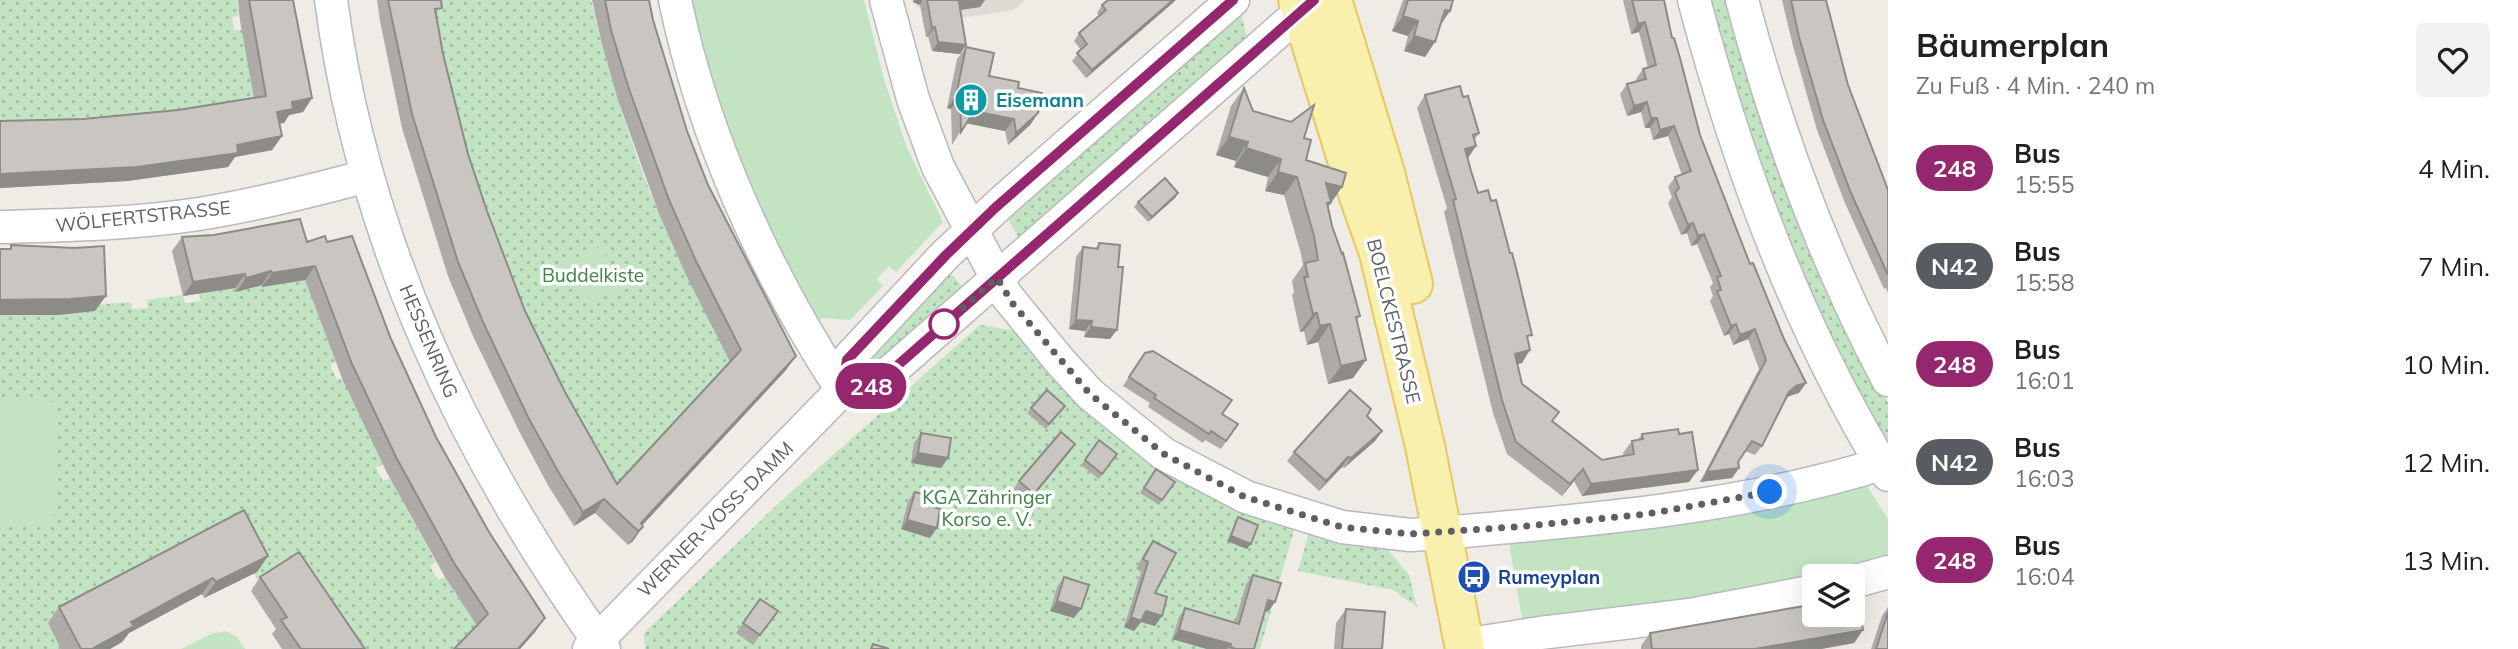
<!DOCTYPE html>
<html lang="de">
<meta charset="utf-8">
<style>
:root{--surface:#fff;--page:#f2f2f2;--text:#202124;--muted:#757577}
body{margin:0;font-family:Mulish,sans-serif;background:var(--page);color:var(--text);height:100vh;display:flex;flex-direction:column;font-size:26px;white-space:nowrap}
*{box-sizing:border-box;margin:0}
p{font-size:23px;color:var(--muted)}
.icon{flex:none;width:38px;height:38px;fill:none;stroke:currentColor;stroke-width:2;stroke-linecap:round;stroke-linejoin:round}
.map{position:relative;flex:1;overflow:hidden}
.panel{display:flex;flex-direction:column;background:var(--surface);width:630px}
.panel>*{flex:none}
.badge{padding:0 14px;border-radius:23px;font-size:24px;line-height:46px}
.tools{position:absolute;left:1802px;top:564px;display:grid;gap:14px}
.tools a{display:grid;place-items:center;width:63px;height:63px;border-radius:7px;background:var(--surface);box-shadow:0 7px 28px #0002;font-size:35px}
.you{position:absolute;width:35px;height:35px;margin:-18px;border:5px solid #fff;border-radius:50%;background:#1a73e8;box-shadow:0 0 0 10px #1a73e833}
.map>.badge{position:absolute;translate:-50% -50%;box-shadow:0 0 0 4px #fff}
.round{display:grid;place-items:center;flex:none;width:74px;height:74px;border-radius:7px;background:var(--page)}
.overview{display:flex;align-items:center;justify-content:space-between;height:119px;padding:0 28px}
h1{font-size:33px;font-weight:700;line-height:52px}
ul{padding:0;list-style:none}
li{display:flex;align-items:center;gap:21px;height:98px;padding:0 28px}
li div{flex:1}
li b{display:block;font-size:26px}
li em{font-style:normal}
li .badge{min-width:77px;font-weight:700;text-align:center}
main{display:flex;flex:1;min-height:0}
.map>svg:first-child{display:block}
</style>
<main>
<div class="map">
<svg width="1888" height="649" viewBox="0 0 1888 649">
<defs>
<pattern id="grass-dots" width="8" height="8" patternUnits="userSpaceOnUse" patternTransform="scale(1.75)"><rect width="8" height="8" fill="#c2e4c3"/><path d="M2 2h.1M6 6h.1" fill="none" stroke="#a1bca2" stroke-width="1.8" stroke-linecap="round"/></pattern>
</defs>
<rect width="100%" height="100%" fill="#eeece4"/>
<path fill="#dedbd2" d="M913,0H1025L1014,10L954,19L917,7Z"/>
<path fill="url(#grass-dots)" d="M0,0H237L239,16L232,17L234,30H242L257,110L0,136Z
M422,0H591C609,73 630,145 659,214C681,265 706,314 731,364L607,498L509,309Z
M1705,0H1733L1863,357L1888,403V443L1882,446L1794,272Z
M1240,7L1248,44L1021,242L1005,214Z
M947,269L966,291L866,378L854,368Z
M303,275L336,362L330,365L337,380L343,378L383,464L376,468L383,481L390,478L436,562L430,566L438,580L445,577L478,628L458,649H346L261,584L250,568L61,649H0V309L26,315H40L95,305L131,302L132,309L148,308L147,300L183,295L185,303L201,301L199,293L261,283L263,287L283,284Z
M980,325L1018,331L1039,358L1295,527L1260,649H645L644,633L780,502Z
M1310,529L1388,543L1389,551L1409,575L1417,607L1393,590L1298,571Z"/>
<path fill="#c2e4c3" d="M683,0H864L884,79L907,148L943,222L896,272L889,266L877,279L883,286L850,320L823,318L812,324L754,211Z
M602,246L620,289L585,304L566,262Z
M0,399L58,402L53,527L0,525Z
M1861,477L1888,519V564L1843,576H1815V582L1523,625L1508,537Z
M225,631L237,637L245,649H181L211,634Z"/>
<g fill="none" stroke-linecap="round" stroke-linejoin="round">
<defs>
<path id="minor" d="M331,0C363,241 464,453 604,649
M675,0C703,136 766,274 842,390
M886,0L913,99L938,167L1006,295L1059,360L1090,394L1164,454L1246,497L1342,527L1410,535L1442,533C1592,520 1743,508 1888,462
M1694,0C1739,168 1797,326 1888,475
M1742,0C1777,132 1824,259 1888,380
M0,227C66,225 133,224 199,214C256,205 311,191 367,176
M842,390L874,386L1314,0
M1853,582L1888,572
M1464,645L1540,633L1690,615L1815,591
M589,649L842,390L847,360L945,255L1004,200L1233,0"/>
<path id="major" d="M1298,0L1354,182L1379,253L1425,446L1465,649
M1332,0L1385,173L1413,284"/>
</defs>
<use href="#minor" stroke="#b7b9bd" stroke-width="35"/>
<use href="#major" stroke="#e9c762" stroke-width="42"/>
<use href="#minor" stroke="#fff" stroke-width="32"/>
<use href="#major" stroke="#faf0ad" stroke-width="38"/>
</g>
<path fill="#adaaa7" d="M238,0H293L312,98L303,112L289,115L284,123H279L282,136L272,150L235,157L228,167L127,181L0,188V121L83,119L178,110L254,98L240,21Z
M377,0H441L436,15L443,54L468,154L487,211L525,311L565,392L617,484L730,362L686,275L659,214L618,100L602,44L592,0H649L653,20L687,131L708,185L786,370L642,525L633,541L628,545L595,513L574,526L549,487L519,431L473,336L448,276L402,128L380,21Z
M913,0H985L980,7L960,10L966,45L960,54L932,51L928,36L926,37L920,5L913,2Z
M1403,0H1453L1450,11L1440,26L1425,57L1404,51L1408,36L1392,31Z
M1623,0H1664L1672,38L1700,135L1750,264L1784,339L1806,383L1799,393L1789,396L1786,399L1762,446L1755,455L1745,451L1738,462L1739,468L1732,478L1700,482L1759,369L1748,339L1733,345L1729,334L1724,336L1710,301L1713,296L1710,287L1713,283L1697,244L1691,246L1687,233L1681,235L1668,203L1672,197L1668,187L1675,177L1682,175L1668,136L1653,140L1650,128H1645L1641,112L1627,116L1620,94L1627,84L1637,82L1636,79L1643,69L1648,68L1639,32L1631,34Z
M1782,0H1826L1848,85L1888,190V293L1886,288L1884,289L1845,203L1817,130L1793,46Z
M1174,2L1086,78L1072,61L1081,50L1074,41L1079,33L1099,16L1097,13L1102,5Z
M966,47L989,76L1018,88L1038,113L1030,125L1008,145L1005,131L966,123L952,145L951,109L947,108L957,59Z
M1244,88L1253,111L1304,138L1306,160L1342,187L1330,205L1327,206L1332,226L1360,316L1357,320L1366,360L1353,378L1328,384L1318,342L1307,345L1304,331L1300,332L1292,295L1294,292L1292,281L1303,265L1301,254L1284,195L1265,191L1268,177L1234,167L1236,161L1216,155L1231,106Z
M1425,95L1463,97L1479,133L1475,139L1468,158L1478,193L1528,341L1522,363L1517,364L1522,384L1553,422L1602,460L1624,456L1623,453L1632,441L1638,440L1642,434L1689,482L1582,496L1574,481L1562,496L1507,454L1493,413L1444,212L1447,208L1417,108Z
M1178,193L1175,198L1148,222L1134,207L1138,202Z
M182,237L327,242L391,339L436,437L489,532L545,618L535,632L520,649H454L477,626L445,577L386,471L342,378L305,280L262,287V285L236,292L235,288L183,296L172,251Z
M1099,243L1118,267L1110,339L1084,337L1085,331L1069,329L1076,257L1083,247L1095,249Z
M1145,353L1222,414L1238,424L1221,449L1205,440L1203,443L1148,407L1150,403L1123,386Z
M1065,406L1046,429L1027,413L1031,408Z
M1367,416L1382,431L1375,441L1344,468L1342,467L1319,491L1287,461L1294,452Z
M921,433L941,468L911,463L914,443Z
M1099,440L1117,454L1099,479L1081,465Z
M1068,454L1027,504L1012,491L1019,481Z
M1156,469L1175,482L1159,505L1140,493Z
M915,492L933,507L930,538L901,529L908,501Z
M1238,517L1247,549L1227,541L1235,522Z
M1153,541L1155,593V626L1141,622L1134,631L1124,627L1141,572L1136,569L1146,550Z
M268,556L257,572L204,598L202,594L129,633L122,642L110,649H61L48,623L59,607Z
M1253,575L1268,612L1265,611L1254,649H1207L1172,639L1179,617L1185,608L1235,622L1246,584Z
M260,577L365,649H282L272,634L276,629L251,591Z
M1064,577L1074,618L1050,611L1057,587Z
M760,599L778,611L753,645L736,633Z
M1888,607V649H1871L1882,616Z
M1346,609L1382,649H1334L1336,623Z
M1863,630L1854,643L1821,649H1641V646L1650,633Z"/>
<path fill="#8d8b88" d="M915,0H923L920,5L913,2Z
M971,0H985L980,7L952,11L959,2Z
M1173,0H1176L1086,78L1092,70Z
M1445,10L1450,11L1439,26Z
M1403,16L1418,21L1408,36L1392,31Z
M1645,22L1639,32L1631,34L1638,24Z
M935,27L928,36L926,37L932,28Z
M1414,36L1435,42L1425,57L1404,51Z
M938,42L966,45L960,54L932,51Z
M956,96L960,97L951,109L947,108Z
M312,98L303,112L289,115L284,123L267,126L277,112L292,102Z
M1647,102L1641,112L1627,116L1634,106Z
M974,111L1014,119L1005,131L965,123Z
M1038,113L1030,125L1008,145L1016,133Z
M1651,118H1657L1650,128H1645Z
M1674,126L1668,136L1653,140L1660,130Z
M282,136L272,150L235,157L228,167L127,181L0,188V174L237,145Z
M1229,137L1248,142L1236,161L1216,155Z
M1476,146L1468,158L1465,149Z
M1246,148L1281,159L1268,177L1234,167Z
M1278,172L1297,177L1284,195L1265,191Z
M1326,183L1342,187L1318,220Z
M1178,193L1175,198L1148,222L1152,217Z
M1693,223L1687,233L1681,235L1688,225Z
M1704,234L1697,244L1691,246L1698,236Z
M315,266L305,280L262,287L272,273Z
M271,271L262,285L236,292L246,278Z
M245,274L235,288L183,296L193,282Z
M106,296L95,311L59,315H0V300Z
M1317,313L1304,331L1300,332L1313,314Z
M1076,320L1092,321L1085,331L1069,329Z
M1330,324L1318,342L1307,345L1320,326Z
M1736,324L1729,334L1724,336L1731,326Z
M1091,327L1117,330L1110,339L1084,337Z
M1755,329L1748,339L1733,345L1740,335Z
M1530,350L1522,363L1507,366L1515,354Z
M796,356L786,370L638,530L641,523Z
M1366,360L1353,378L1328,384L1341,366Z
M1806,383L1799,393L1789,396L1782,402L1789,392L1796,386Z
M1382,431L1375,441L1344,468L1351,458Z
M1075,444L1068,454L1027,504L1034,494Z
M918,453L948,458L941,468L911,463Z
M1348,457L1342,467L1319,491L1326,481Z
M1739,468L1732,478L1700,482L1707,472Z
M1583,469L1574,481L1562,496L1570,484Z
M1698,470L1689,482L1582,496L1591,484Z
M604,499L595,513L574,526L583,512Z
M907,520L937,528L930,538L901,529Z
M643,527L633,541L628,545L638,531Z
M1231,536L1251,544L1247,549L1227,541Z
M268,556L257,572L204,598L216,582Z
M213,578L202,594L129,633L122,642L110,649H92L131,622Z
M1268,600L1275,602L1268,612L1261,610Z
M1057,601L1081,609L1074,618L1050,611Z
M1146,611L1162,616L1155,626L1141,622L1134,631L1124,627L1131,617Z
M545,618L535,632L520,649H518Z
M1179,630L1231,644L1227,649H1207L1172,639Z
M1863,630L1854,643L1821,649H1755Z"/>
<path fill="#c9c6c2" stroke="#8d8b88" stroke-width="2" d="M249,0H293L312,98L292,102L293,109L277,112L282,136L237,145L238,153L137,167L0,174V121L83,119L178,110L266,96Z
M388,0H441L442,8L435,9L443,54L468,154L487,211L525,311L565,392L617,484L741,350L696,261L669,200L628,86L611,30L605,0H649L653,20L687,131L708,185L796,356L641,523L643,527L638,531L604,499L583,512L559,473L528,417L483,322L458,262L412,114Z
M927,0H971L959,2L966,45L938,42L935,27L932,28Z
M1108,0H1173L1092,70L1077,53L1087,44L1079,33L1106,10L1102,5Z
M1408,0H1453L1450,11L1445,10L1435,42L1414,36L1418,21L1403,16Z
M1632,0H1664L1672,38H1674L1680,58L1700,135L1750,264L1753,263L1784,339L1806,383L1796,386L1789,392L1762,446L1752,441L1738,462L1739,468L1707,472L1766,360L1755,329L1740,335L1736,324L1731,326L1717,291L1721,290L1717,277L1721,276L1704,234L1698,236L1693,223L1688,225L1675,193L1679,188L1675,177L1691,171L1674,126L1660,130L1657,118H1651L1647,102L1634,106L1627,84L1646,79L1643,69L1656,65L1645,22L1638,24Z
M1791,0H1826L1848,85L1888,190V275L1851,193L1823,120L1799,37Z
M966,47L994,53L989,76L1019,82L1018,88L1042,93L1038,113L1016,133L1014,119L974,111L961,132L960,97L956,96Z
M1460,86L1463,97L1468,96L1479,133L1473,135L1476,146L1465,149L1471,171L1478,193L1488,190L1491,201L1496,200L1510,253H1512L1516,268L1532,335L1527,336L1530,350L1515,354L1522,384L1559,412L1552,421L1602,460L1634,454L1632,441L1643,439L1642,434L1678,429L1679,434L1692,432L1698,470L1591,484L1583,469L1570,484L1516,442L1502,400L1453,200L1456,199L1425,95Z
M1244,88L1253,111L1291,122L1314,105L1304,138L1311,140L1306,160L1346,173L1342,187L1326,183L1331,202L1327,203L1332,226L1342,254L1343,253L1360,316L1356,317L1366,360L1341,366L1330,324L1320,326L1317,313L1313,314L1304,277H1308L1305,263L1318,260L1314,236L1297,177L1278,172L1281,159L1246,148L1248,142L1229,137Z
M1165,178L1178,193L1152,217L1138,202Z
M300,219L307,242L325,236L327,242L352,236L391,339L436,437L489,532L545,618L518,649H454L488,614L454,563L396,457L352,364L315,266L272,273L271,271L246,278L245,274L193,282L182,237L214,235Z
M1099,243L1120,245L1118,267H1123L1117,330L1091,327L1092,321L1076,320L1083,247L1098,249Z
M11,245L75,248L104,246L106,296L70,299L0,300V249H11Z
M1153,351L1232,400L1222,414L1238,424L1226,441L1211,431L1209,434L1154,398L1156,395L1129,377L1145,353Z
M1047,390L1065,406L1049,424L1031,408Z
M1350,390L1371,409L1367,416L1382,431L1351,458L1348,457L1326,481L1294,452Z
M1061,432L1075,444L1034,494L1019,481Z
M921,433L951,438L948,458L918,453Z
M1099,440L1117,454L1102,474L1085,460Z
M1156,469L1175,482L1162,500L1144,488Z
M915,492L936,498L933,507L940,509L937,528L907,520Z
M244,510L268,556L216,582L213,578L179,596L131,622L134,626L92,649H81L59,607Z
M1238,517L1258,525L1251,544L1231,536Z
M1153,541L1176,553L1155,593L1167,597L1162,616L1146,611L1141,621L1131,617L1148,562L1143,559Z
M299,552L365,649H301L281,620L287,617L260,577Z
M1253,575L1281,583L1275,602L1268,600L1254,649H1236L1230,647L1231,644L1179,630L1185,608L1239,624Z
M1064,577L1089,585L1081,609L1057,601Z
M1857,596L1863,630L1755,649H1652L1650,633L1815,604V614H1853V597Z
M760,599L778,611L760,635L743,623Z
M1346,609L1385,612L1382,649H1342Z
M1888,612V649H1876Z
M873,644L889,649H871Z"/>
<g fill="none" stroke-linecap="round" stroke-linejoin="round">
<defs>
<path id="line" d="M1233,0L995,208L946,255L847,360L842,390L874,386L1314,0"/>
</defs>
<use href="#line" stroke="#fff" stroke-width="16"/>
<use href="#line" stroke="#95276e" stroke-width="10"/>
<path stroke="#5c5f64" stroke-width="7" stroke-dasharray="0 12.6" d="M944,324L997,278L1013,304L1090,394L1164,454L1245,497L1342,527L1410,534L1528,526L1647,514L1770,492"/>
</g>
<defs>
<symbol id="building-disc" viewBox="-11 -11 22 22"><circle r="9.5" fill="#0f9aa8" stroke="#fff"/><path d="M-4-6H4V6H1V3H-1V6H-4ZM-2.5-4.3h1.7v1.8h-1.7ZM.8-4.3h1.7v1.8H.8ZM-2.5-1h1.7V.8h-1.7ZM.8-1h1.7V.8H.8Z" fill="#fff"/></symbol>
<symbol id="bus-disc" viewBox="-11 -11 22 22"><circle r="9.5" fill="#1a4fb4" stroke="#fff"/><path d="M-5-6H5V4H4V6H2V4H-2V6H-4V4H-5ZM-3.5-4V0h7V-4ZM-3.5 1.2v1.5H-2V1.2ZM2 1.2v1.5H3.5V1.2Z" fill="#fff"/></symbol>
</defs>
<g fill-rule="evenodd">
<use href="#building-disc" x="952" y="81" width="38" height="38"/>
<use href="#bus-disc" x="1455" y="558" width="38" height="38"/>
</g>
<circle fill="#fff" stroke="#95276e" stroke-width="3.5" cx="944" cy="324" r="14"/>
<g text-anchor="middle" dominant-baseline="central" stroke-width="7" stroke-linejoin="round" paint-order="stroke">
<g font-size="19" font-weight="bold" fill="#0d838f" stroke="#fff" text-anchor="start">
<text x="996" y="100">Eisemann</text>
</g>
<g font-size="19" fill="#5c5f64" stroke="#fff">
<text transform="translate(143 216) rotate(-6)">WÖLFERTSTRASSE</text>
<text transform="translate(1394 321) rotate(76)">BOELCKESTRASSE</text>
<text transform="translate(429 341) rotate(67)">HESSENRING</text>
<text transform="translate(715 519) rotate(-45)">WERNER-VOSS-DAMM</text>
</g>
<g font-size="19" fill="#3b8441" stroke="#fff">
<text x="593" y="275">Buddelkiste</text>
<text x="987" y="497">KGA Zähringer<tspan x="987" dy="22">Korso e. V.</tspan></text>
</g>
<g font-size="19" font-weight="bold" fill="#164399" stroke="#fff" text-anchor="start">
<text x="1498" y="577">Rumeyplan</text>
</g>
</g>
</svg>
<div class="tools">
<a><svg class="icon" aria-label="layers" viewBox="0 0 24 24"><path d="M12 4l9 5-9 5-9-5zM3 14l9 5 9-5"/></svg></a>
</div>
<div class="you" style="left:1770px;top:492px"></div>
<b class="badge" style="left:871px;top:386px;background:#95276e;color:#fff">248</b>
</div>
<section class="panel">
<div class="overview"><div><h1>Bäumerplan</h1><p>Zu Fuß · 4 Min. · 240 m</p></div><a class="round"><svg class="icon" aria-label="heart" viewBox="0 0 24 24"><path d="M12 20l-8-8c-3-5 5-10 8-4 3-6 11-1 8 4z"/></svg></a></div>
<ul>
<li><span class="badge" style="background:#95276e;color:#fff">248</span><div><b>Bus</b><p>15:55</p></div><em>4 Min.</em></li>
<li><span class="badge" style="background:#595b62;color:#fff">N42</span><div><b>Bus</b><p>15:58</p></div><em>7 Min.</em></li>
<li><span class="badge" style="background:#95276e;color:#fff">248</span><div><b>Bus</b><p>16:01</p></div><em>10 Min.</em></li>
<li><span class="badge" style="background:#595b62;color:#fff">N42</span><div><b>Bus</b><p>16:03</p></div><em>12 Min.</em></li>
<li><span class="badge" style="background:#95276e;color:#fff">248</span><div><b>Bus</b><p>16:04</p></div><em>13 Min.</em></li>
</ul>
</section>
</main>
